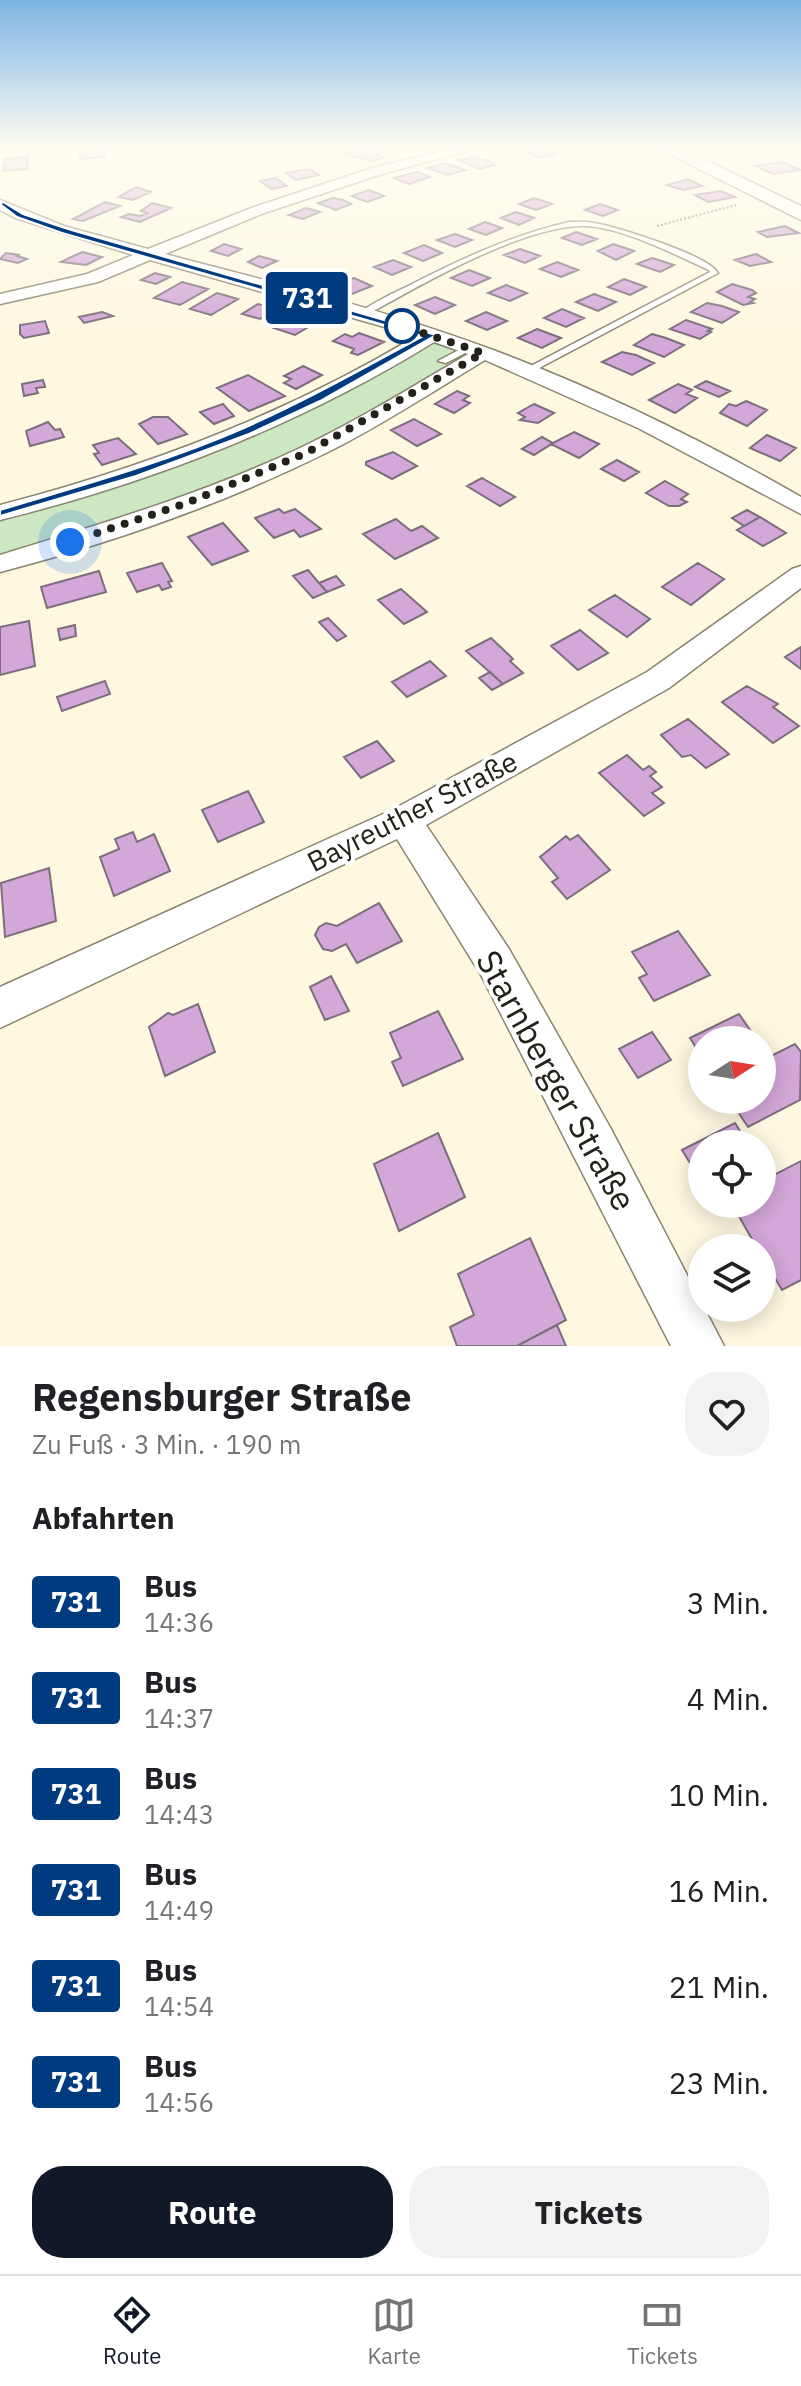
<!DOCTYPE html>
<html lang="de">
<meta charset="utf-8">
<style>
:root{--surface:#fff;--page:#f2f2f2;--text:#202124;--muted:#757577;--line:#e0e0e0;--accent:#111827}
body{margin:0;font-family:"IBM Plex Sans",sans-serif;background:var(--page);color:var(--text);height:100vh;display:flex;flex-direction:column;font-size:30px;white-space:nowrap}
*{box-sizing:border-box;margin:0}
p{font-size:26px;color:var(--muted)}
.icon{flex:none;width:44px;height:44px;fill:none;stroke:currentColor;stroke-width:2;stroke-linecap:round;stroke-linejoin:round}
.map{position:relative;height:1346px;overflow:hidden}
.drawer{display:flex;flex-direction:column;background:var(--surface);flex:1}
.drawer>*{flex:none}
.badge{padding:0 16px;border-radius:6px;font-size:28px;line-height:52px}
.needle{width:52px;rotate:78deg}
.tools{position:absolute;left:688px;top:1026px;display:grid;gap:16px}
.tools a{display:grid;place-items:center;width:88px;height:88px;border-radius:50%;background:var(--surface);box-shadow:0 4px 20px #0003;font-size:40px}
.you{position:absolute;width:40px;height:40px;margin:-20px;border:6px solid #fff;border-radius:50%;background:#1a73e8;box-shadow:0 0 0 12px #1a73e833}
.map>.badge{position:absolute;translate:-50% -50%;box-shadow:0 0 0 4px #fff}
h2{padding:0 32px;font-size:30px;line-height:72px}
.round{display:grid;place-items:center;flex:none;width:84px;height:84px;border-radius:32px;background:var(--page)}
.overview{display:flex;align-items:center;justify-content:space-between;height:136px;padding:0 32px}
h1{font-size:38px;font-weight:800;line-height:60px}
.cta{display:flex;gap:16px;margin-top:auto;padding:16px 32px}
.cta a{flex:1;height:92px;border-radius:32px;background:var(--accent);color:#fff;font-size:32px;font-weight:800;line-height:92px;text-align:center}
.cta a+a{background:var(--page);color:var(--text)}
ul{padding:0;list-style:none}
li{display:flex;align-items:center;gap:24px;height:96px;padding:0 32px}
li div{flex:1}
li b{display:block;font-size:30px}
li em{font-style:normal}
li .badge{min-width:88px;font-weight:700;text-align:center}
.tab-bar{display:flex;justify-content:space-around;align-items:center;height:112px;border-top:2px solid var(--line);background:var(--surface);font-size:22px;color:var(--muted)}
.tab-bar a{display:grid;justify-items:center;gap:4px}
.tab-bar .on{color:var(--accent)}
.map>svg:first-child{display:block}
</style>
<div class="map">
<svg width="801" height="1346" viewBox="0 0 801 1346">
<rect width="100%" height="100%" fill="#fef8e1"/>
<path fill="#cde7c2" d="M434,343L469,354C404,393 340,433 271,463C184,501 91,527 0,556V519L308,408Z"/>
<path fill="#d3a7d8" stroke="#7c6e7d" stroke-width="2" d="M537,147L555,154L541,158L522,151Z
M370,148L383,158L371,161L346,154Z
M106,150L105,157L79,159V152Z
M28,157L27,169L3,171L5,159Z
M473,157L489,161L495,165L480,169L459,160Z
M782,162L800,170L773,174L755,166Z
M445,163L465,170L448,175L427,168Z
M309,169L319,175L296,180L286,173Z
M417,172L430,177L409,184L394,178Z
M276,178L287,186L271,189L260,181Z
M688,179L702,186L683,190L667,185Z
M136,187L151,192L133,200L119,197Z
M369,190L384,196L367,202L352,196Z
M721,191L735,197L708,202L695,195Z
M333,198L343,200L351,204L336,210L318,203Z
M534,198L552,204L536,210L519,204Z
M105,202L120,206L83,221L73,219Z
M152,203L171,208L140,222L121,217L129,214L140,216L147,213L141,211Z
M600,204L618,210L603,216L585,210Z
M306,208L320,212L303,219L289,215Z
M516,212L534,218L519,225L501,218Z
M485,222L502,228L486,235L469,229Z
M785,226L799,233L767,237L758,232Z
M576,232L597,239L582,245L562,238Z
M455,234L472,240L455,247L437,240Z
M224,244L241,249L228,256L211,251Z
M613,244L634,251L616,260L598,251Z
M424,245L442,253L423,261L404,253Z
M520,249L540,256L525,263L504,255Z
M82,252L102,257L86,265L61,262Z
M6,253L20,255L17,256L27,259L18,263L0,259Z
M756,254L771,262L750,266L735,260Z
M259,256L277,261L262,268L248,262Z
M652,258L674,265L660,272L637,264Z
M393,260L411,267L392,275L374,267Z
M557,262L578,270L561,277L540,269Z
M469,270L490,278L472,286L451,278Z
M155,273L170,277L156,284L141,280Z
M354,278L372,286L352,294L334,286Z
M624,279L646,287L630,295L608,287Z
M182,282L208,289L180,305L154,298Z
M732,284L752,290L756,293L748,297L755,299L750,302L753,303L743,305L717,292Z
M506,285L527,293L510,301L488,293Z
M217,293L238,299L211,315L190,309Z
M594,294L616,302L598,311L576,302Z
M435,297L455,305L435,314L415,305Z
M707,303L722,306L739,312L722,323L691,312Z
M258,304L276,309L260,319L242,314Z
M562,309L584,318L566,327L544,318Z
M102,312L113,316L84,323L79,317Z
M486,312L507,321L487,330L466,321Z
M296,317L315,323L295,335L274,328Z
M686,320L712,329L708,331L711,332L700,339L670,329Z
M45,321L49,333L24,338L20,334V325Z
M537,329L561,338L542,348L518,338Z
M359,333L384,342L358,355L351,353L354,349L333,341L345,334L352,337Z
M652,334L666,338L684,345L664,357L634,345Z
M622,352L636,355L654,363L632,375L602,362Z
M303,366L322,375L296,389L284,383L291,379L284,376Z
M248,375L285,396L249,411L217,388Z
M43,380L45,387L36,388L38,393L24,396L22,384Z
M706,381L730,391L719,397L695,387Z
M678,384L692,390L686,394L697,398L675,413L649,400Z
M457,391L469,396L463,400L470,403L454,413L435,404Z
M746,401L767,410L747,426L720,413L729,404L736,406Z
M223,404L234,416L214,424L200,412Z
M534,404L554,413L538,423L520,420L525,417L518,413Z
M153,417H168L187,434L158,444L139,424Z
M414,419L441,434L417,446L391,430Z
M48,422L55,430L60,429L64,437L30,446L26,431Z
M574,432L599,444L579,458L551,444Z
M767,435L796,448L780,461L750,448Z
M542,437L553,443L534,455L522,449Z
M118,438L136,454L102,465L94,454L99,453L93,445Z
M393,452L417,466L392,479L366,465V462Z
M617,460L639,472L624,481L601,469Z
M482,478L515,497L500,506L467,486Z
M665,481L688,494L681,499L687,502L679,506H669L646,493Z
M279,509L284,513L295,509L321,529L300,537L294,530L274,538L255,518Z
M747,510L760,517L744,526L732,518Z
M760,517L786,533L763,546L737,530Z
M396,519L411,531L422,526L438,538L395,559L363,534Z
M223,523L248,551L212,565L188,537Z
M162,563L172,581L168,582L171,587L162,590L159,585L137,592L127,573Z
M698,563L724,579L691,605L662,587Z
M308,570L319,583L327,592L313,598L293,576Z
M99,571L106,592L47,608L41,587Z
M336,576L344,585L327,592L319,583Z
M401,589L427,612L404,624L378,600Z
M615,595L650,619L627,637L589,610Z
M328,618L346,636L337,641L319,622Z
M29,621L35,666L0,675V627Z
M75,625L76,636L60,640L58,629Z
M580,630L608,653L578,670L551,646Z
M491,638L509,655L513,659L510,661L523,673L503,684L466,651Z
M801,647V669L785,657Z
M430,661L446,676L407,697L392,682Z
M490,672L503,684L492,690L479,678Z
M105,681L110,694L62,711L57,697Z
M747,686L778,704L773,707L799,726L773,743L722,702Z
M688,719L729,754L706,768L691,755L682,757L661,735Z
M377,741L394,761L361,778L344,757Z
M627,755L643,770L649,766L656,772L650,776L662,787L652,793L664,803L644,816L599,773Z
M248,791L264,822L218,842L202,810Z
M133,832L137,842L154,834L170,871L114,896L100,857L119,849L115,839Z
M578,835L610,870L567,899L552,882L558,878L540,857L566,836L570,840Z
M49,868L56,921L5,937L1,883Z
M379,903L402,941L357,963L346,944L332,951L323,949L315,935L319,927L326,923L337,926Z
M678,931L710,975L654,1001L639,978L647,974L632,952Z
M331,976L349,1011L325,1020L310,987Z
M198,1004L215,1052L165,1076L149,1027L168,1013L173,1015Z
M438,1011L463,1059L403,1086L392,1062L401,1058L390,1033Z
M739,1014L757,1040H702V1057L690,1038Z
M652,1032L671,1060L638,1078L619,1049Z
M795,1044L801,1052L800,1100L748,1127L730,1100H762V1047L769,1057Z
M735,1123L748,1144H702V1175L698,1176L682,1150Z
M438,1133L465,1197L399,1231L374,1164Z
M801,1161V1280L782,1290L762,1256V1248H757L732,1204H762V1181Z
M530,1238L566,1320L517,1346H457L450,1327L474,1315L458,1274Z
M557,1325L566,1346H517Z"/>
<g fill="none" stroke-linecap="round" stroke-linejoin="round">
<defs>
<path id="lane" d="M569,222C577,222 586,221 594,223C617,227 708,255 718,273L528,374L523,371L525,369L710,272L709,270C676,255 623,228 587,226C527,223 418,286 365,316L358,314C373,302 394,293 412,284C463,258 513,235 569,222Z
M468,345L473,348L471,350L446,363L438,361Z"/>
<path id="street" d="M459,147H481L382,174L264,213L165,254C275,283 386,310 493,350C600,390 702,440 801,497V514L638,428L485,360C434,391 385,423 332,450C228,502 112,543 0,572V555C101,524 202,494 298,449C357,421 412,387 468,354L434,342C300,425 153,482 0,520V505C146,467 287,414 416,336L150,260L98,282L0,304V294L87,274L133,255L15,218L0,210V200L64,226L148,249L254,207L372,168Z
M801,566V588L669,688L426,825L509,949L611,1129L724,1346H671L481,975L397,839L0,1028V987L392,810L647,672L792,569Z"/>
<path id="secondary" d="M655,147H678L801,206V220Z"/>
</defs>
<use href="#lane" stroke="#8a8470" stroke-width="3"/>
<use href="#street" stroke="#8a8470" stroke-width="3"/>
<use href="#secondary" stroke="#8a8470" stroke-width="3"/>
<path stroke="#868374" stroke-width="2" stroke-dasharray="2 2" stroke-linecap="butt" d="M657,226L736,205"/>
<use href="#lane" fill="#fff" fill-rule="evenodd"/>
<use href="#street" fill="#fff" fill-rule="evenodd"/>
<use href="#secondary" fill="#fff" fill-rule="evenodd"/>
</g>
<linearGradient id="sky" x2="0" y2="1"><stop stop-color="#7db4e4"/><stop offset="0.44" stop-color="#fffcf2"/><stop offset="1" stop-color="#fffcf2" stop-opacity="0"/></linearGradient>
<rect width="801" height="335" fill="url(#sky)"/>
<path fill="#003b80" stroke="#fff" stroke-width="2" d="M3,202L23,214L68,229L436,335L320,401L249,434L136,476L0,516V510C79,486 164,463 244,428C305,401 364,368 423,336L62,233L17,217L0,204Z"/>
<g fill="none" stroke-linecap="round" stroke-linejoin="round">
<path stroke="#232119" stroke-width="8" stroke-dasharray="0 14.4" d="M70,542L187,503L306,453L483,353L402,326"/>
</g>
<circle fill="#fff" stroke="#003b80" stroke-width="4" cx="402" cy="326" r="16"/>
<g text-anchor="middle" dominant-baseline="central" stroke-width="8" stroke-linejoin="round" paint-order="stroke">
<g font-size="28" fill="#232119" stroke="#fff">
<text transform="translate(412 811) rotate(-27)">Bayreuther Straße</text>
</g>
<g font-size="34" fill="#232119" stroke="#fff">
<text transform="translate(557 1080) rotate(61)">Starnberger Straße</text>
</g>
</g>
</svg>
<div class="tools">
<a><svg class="needle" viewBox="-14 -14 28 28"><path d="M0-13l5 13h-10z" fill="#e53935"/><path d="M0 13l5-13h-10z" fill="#757577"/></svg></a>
<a><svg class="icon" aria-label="locate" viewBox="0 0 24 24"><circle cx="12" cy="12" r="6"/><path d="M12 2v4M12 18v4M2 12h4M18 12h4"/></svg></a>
<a><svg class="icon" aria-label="layers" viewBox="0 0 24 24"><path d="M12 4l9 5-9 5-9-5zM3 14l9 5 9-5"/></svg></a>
</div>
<div class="you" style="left:70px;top:542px"></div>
<b class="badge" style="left:307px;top:298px;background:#003b80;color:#fff">731</b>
</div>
<section class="drawer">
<div class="overview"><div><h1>Regensburger Straße</h1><p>Zu Fuß · 3 Min. · 190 m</p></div><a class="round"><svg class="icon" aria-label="heart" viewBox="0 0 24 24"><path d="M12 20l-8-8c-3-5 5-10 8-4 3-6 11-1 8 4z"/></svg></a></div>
<h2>Abfahrten</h2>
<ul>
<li><span class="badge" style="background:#003b80;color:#fff">731</span><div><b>Bus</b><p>14:36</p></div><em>3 Min.</em></li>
<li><span class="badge" style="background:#003b80;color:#fff">731</span><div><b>Bus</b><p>14:37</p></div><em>4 Min.</em></li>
<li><span class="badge" style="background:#003b80;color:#fff">731</span><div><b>Bus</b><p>14:43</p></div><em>10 Min.</em></li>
<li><span class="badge" style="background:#003b80;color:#fff">731</span><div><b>Bus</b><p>14:49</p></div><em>16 Min.</em></li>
<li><span class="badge" style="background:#003b80;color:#fff">731</span><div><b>Bus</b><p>14:54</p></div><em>21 Min.</em></li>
<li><span class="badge" style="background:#003b80;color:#fff">731</span><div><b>Bus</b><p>14:56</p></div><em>23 Min.</em></li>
</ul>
<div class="cta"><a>Route</a><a>Tickets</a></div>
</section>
<nav class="tab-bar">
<a class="on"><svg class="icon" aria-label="directions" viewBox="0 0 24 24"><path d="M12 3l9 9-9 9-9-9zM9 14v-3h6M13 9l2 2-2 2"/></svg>Route</a>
<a><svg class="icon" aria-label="map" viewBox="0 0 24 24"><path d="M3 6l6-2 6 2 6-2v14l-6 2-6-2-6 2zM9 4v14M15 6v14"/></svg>Karte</a>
<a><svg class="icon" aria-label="tickets" viewBox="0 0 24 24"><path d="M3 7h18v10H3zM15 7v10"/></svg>Tickets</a>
</nav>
